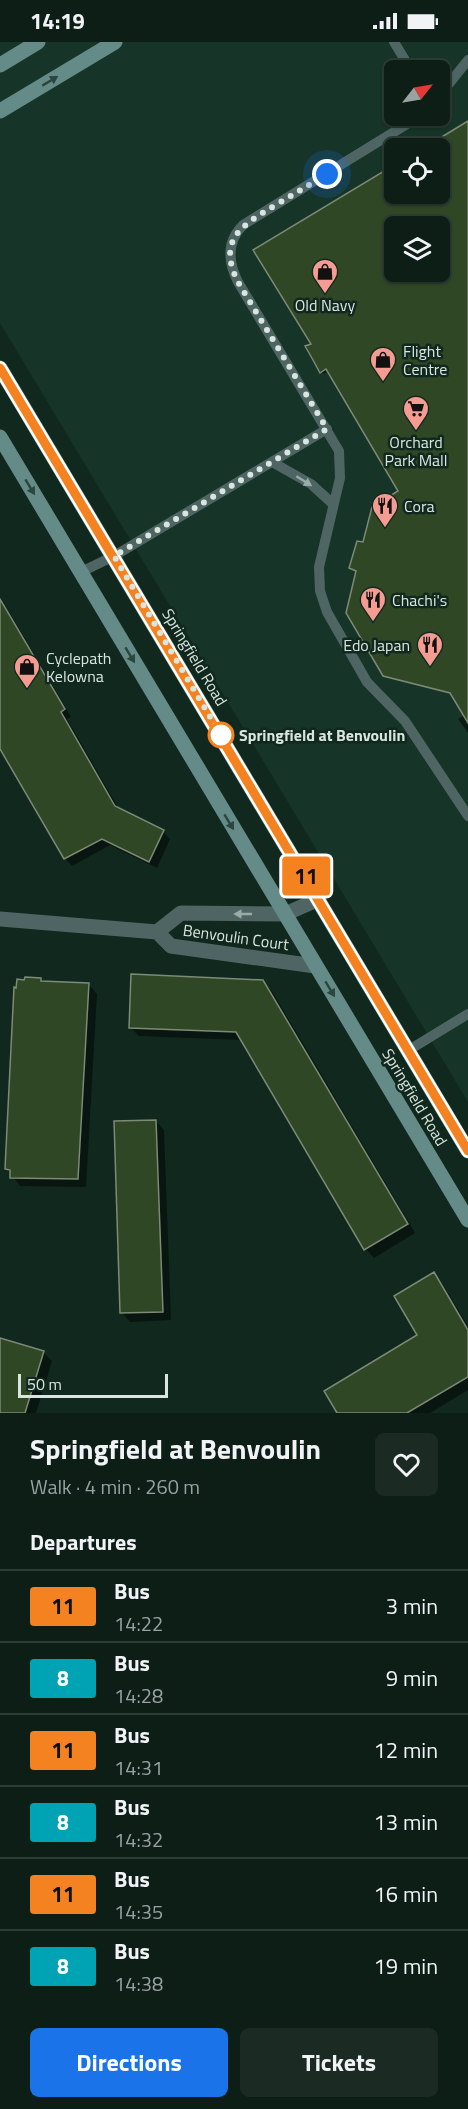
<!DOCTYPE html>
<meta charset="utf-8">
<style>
:root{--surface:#0d1e16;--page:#1b2b23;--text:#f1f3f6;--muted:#9aa2a1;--line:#2d3c35;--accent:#1a73e8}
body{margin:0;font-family:"Titillium Web",sans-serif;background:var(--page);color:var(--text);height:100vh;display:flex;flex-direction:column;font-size:22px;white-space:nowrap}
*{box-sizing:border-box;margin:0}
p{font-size:20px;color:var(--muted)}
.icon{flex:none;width:33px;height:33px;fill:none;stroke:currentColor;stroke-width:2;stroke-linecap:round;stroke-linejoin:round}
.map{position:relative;height:1371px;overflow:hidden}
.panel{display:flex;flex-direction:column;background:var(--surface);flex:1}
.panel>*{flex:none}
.badge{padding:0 12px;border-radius:4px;font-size:21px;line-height:39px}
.needle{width:39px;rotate:59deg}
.controls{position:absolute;left:384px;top:18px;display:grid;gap:12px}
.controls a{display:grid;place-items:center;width:66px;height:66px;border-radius:9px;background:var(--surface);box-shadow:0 2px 4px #0004,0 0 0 2px var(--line);font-size:30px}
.scale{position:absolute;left:18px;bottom:15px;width:150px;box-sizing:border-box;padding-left:6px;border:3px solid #d9e6df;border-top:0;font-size:16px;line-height:21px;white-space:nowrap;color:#d9e6df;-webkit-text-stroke:4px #11281e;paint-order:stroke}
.you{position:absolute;width:30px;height:30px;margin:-15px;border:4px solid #fff;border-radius:50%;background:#1a73e8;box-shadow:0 0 0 9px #1a73e833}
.map>.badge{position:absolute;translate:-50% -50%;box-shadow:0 0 0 3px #fff}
h2{padding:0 30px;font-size:22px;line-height:54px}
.round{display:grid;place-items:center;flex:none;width:63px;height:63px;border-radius:9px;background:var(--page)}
.summary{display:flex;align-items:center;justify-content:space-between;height:102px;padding:0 30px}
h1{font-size:28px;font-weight:700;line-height:45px}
.button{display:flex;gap:12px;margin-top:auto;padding:12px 30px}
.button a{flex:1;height:69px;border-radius:9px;background:var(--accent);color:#fff;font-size:24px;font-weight:700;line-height:69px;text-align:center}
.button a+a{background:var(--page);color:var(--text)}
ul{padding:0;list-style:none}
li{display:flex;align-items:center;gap:18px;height:72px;padding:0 30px;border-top:2px solid var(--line)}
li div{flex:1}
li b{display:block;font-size:22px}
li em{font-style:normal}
li .badge{min-width:66px;font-weight:700;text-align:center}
.status{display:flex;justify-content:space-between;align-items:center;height:42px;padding:0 30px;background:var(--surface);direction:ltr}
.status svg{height:16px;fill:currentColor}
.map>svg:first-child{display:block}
</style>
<div class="status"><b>14:19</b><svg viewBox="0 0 49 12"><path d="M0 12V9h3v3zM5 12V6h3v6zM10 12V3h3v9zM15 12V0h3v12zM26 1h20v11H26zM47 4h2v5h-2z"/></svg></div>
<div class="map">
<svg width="468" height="1371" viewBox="0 0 468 1371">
<rect width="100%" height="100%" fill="#11281e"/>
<path fill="#163427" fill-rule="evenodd" d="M0,0H468V1060L0,281ZM394,28H440V74H394ZM394,106H440V152H394ZM394,184H440V230H394Z"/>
<path fill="#0007" fill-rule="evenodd" d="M468,81V691L458,677L465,673L452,652L384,633L357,529L351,526L364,502L400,449L329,329L323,332L322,330L313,303L255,208L394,125V152H440V106H425ZM394,184H440V230H394Z
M0,554L71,675L67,677L119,767L163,790L170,797L157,826L110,803L72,824L65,816L2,708L0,709Z
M40,937L43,940L89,943L97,952L86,1145L20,1144L7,1127Z
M263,940L272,949L415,1191L374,1216L366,1207L242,998L139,994L130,985Z
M156,1079L164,1088L171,1278L130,1280L122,1271Z
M433,1232L442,1241L468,1284V1348L430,1371H339L419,1293Z
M0,1297L43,1310L52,1319L36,1371H0Z"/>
<path fill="#304725" stroke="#7c8a76" stroke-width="1.5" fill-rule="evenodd" d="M468,79V681L450,651L383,634L346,571L356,529L349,526L357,499L363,500L372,465L398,449L326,327L320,331L313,318L305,304L311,302L253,208L394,123V152H440V96ZM394,184H440V230H394Z
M0,557L65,667L61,670L115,764L164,788L149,820L102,797L64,817L0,707Z
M131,932L263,938L408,1182L364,1208L236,990L129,986Z
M25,935L41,936V939L89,941L78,1137L10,1136V1128L5,1127L14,945L16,946L17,937L24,938Z
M156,1078L163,1270L120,1271L114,1079Z
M434,1230L468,1288V1335L407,1371H337L324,1349L417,1293L394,1254Z
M0,1296L44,1309L25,1371H0Z"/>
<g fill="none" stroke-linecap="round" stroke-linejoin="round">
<path stroke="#4e6564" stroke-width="10" d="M394,0L411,28
M440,53L468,18
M420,74L243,183C226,200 228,220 238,240L339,409L340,436L319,525L320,549L327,570L367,640L405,679L468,774
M272,420L311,442L333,462
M81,530L114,514L327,387
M409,1008L468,972"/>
<path stroke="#4e6564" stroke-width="15" d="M0,877L157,890L171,904L315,924
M157,890L181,871L285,872L319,857"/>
<path stroke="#658b89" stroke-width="15" d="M0,23L38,0
M0,69L115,0
M0,326L468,1109
M0,395L468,1178"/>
</g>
<defs><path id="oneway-solid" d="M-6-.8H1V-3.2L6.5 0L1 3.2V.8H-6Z" transform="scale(1.5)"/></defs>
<g fill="#2a463e">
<use href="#oneway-solid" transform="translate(50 39) rotate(-31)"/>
<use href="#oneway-solid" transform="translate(30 445) rotate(59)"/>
<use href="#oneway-solid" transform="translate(130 613) rotate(59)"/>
<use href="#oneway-solid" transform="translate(229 780) rotate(59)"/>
<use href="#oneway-solid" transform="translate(330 947) rotate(59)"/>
</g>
<g fill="#9aaca8">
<use href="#oneway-solid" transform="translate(304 439) rotate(32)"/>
<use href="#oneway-solid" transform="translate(243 872) rotate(-180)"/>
</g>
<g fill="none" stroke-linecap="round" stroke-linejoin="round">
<defs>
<path id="line" d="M0,326L468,1109"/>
</defs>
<use href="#line" stroke="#fff" stroke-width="14"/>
<use href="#line" stroke="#f58220" stroke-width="9"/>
<path stroke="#d9e6df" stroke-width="6" stroke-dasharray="0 10.8" d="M221,693L114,514L327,387L238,240C217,198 241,184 274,164C292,153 309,143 327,132"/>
</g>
<defs>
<symbol id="shop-pin" viewBox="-11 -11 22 30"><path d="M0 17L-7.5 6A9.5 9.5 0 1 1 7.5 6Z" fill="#f59c92" stroke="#11281e"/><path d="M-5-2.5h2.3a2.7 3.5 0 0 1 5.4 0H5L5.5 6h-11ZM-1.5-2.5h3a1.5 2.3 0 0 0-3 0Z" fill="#111"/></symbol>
<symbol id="supermarket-pin" viewBox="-11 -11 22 30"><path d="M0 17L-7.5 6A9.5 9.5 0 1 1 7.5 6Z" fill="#f59c92" stroke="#11281e"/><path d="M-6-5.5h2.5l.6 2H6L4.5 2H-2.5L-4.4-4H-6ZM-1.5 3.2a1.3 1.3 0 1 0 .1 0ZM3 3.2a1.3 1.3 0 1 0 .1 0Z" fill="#111"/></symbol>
<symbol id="restaurant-pin" viewBox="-11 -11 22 30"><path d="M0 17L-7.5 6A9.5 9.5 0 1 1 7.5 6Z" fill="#f59c92" stroke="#11281e"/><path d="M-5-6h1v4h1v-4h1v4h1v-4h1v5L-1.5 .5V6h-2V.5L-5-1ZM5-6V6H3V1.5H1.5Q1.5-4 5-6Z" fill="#111"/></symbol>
</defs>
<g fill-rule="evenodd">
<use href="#shop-pin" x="310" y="215" width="30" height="40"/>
<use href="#shop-pin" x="368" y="303" width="30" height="40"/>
<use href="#supermarket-pin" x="401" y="352" width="30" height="40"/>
<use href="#restaurant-pin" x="370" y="449" width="30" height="40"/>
<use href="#restaurant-pin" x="358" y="543" width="30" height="40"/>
<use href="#restaurant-pin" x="415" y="588" width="30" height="40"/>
<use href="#shop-pin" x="12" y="610" width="30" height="40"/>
</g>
<circle fill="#fff" stroke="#f58220" stroke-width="3" cx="221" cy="693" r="12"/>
<g text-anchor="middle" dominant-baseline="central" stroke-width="5" stroke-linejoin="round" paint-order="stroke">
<g font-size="16" fill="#d9e6df" stroke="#11281e" text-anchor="start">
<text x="325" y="263" text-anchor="middle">Old Navy</text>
<text x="403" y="309">Flight<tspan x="403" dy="18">Centre</tspan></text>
<text x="416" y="400" text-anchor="middle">Orchard<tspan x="416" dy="18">Park Mall</tspan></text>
<text x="404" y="464">Cora</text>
<text x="392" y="558">Chachi's</text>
<text x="410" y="603" text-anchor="end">Edo Japan</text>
<text x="46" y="616">Cyclepath<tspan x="46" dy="18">Kelowna</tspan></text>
</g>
<g font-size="16" fill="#d9e6df" stroke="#11281e">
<text transform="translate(195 615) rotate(59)">Springfield Road</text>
<text transform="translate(236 895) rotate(8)">Benvoulin Court</text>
<text transform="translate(415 1055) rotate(59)">Springfield Road</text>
</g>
<g font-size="16" font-weight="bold" fill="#d9e6df" stroke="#11281e" text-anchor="start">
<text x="239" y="693">Springfield at Benvoulin</text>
</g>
</g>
</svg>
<div class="controls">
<a><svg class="needle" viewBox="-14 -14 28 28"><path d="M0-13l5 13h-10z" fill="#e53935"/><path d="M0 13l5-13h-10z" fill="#9aa2a1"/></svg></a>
<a><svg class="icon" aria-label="locate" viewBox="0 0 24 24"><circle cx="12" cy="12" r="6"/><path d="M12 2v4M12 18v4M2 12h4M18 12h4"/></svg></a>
<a><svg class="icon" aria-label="layers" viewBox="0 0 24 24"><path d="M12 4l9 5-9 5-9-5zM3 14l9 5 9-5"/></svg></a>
</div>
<div class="scale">50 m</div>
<div class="you" style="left:327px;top:132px"></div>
<b class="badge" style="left:306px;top:834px;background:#f58220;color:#111">11</b>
</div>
<section class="panel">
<div class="summary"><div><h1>Springfield at Benvoulin</h1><p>Walk · 4 min · 260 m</p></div><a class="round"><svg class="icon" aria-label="heart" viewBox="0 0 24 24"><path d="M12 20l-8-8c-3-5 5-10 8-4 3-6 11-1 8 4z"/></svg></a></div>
<h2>Departures</h2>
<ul>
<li><span class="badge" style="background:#f58220;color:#111">11</span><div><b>Bus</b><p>14:22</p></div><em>3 min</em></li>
<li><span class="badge" style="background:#00a3b4;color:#fff">8</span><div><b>Bus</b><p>14:28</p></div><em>9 min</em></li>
<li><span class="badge" style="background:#f58220;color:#111">11</span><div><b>Bus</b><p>14:31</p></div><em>12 min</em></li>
<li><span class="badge" style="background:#00a3b4;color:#fff">8</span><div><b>Bus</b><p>14:32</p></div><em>13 min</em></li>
<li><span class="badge" style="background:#f58220;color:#111">11</span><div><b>Bus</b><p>14:35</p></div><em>16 min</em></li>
<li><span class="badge" style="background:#00a3b4;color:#fff">8</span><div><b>Bus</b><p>14:38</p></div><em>19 min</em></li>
</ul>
<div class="button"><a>Directions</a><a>Tickets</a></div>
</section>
